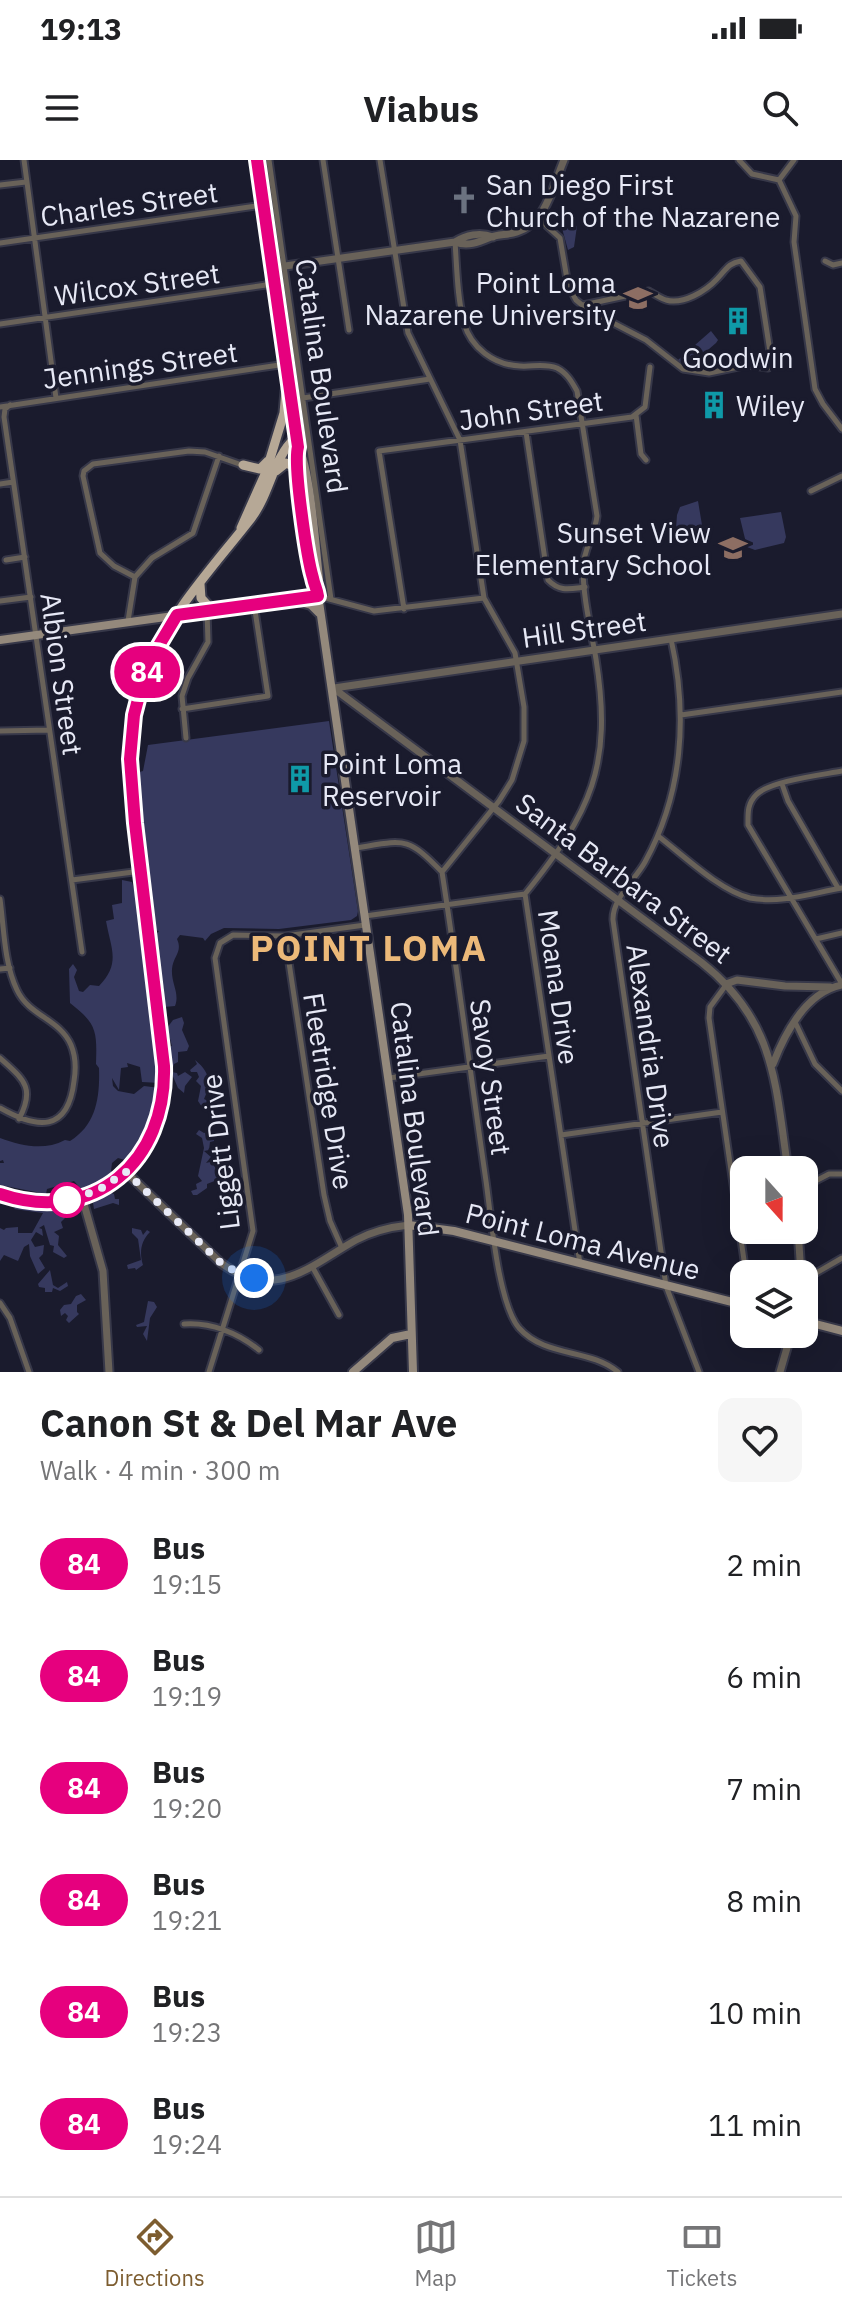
<!DOCTYPE html>
<meta charset="utf-8">
<style>
:root{--surface:#fff;--page:#f6f6f6;--text:#202124;--muted:#757577;--line:#e0e0e0;--accent:#7d5d30}
body{margin:0;font-family:"IBM Plex Sans",sans-serif;background:var(--page);color:var(--text);height:100vh;display:flex;flex-direction:column;font-size:30px;white-space:nowrap}
*{box-sizing:border-box;margin:0}
p{font-size:26px;color:var(--muted)}
.icon{flex:none;width:44px;height:44px;fill:none;stroke:currentColor;stroke-width:2;stroke-linecap:round;stroke-linejoin:round}
.map{position:relative;height:1212px;overflow:hidden}
.sheet{display:flex;flex-direction:column;background:var(--surface);flex:1}
.sheet>*{flex:none}
.badge{padding:0 16px;border-radius:26px;font-size:28px;line-height:52px}
.needle{width:52px;rotate:159deg}
.fabs{position:absolute;left:730px;top:996px;display:grid;gap:16px}
.fabs a{display:grid;place-items:center;width:88px;height:88px;border-radius:16px;background:var(--surface);box-shadow:0 8px 32px #0002;font-size:40px}
.you{position:absolute;width:40px;height:40px;margin:-20px;border:6px solid #fff;border-radius:50%;background:#1a73e8;box-shadow:0 0 0 12px #1a73e833}
.map>.badge{position:absolute;translate:-50% -50%;box-shadow:0 0 0 4px #fff}
.round{display:grid;place-items:center;flex:none;width:84px;height:84px;border-radius:16px;background:var(--page)}
.head{display:flex;align-items:center;justify-content:space-between;height:136px;padding:0 40px}
h1{font-size:38px;font-weight:700;line-height:60px}
ul{padding:0;list-style:none}
li{display:flex;align-items:center;gap:24px;height:112px;padding:0 40px}
li div{flex:1}
li b{display:block;font-size:30px}
li em{font-style:normal}
li .badge{min-width:88px;font-weight:700;text-align:center}
.status{display:flex;justify-content:space-between;align-items:center;height:56px;padding:0 40px;background:var(--surface);direction:ltr}
.status svg{height:22px;fill:currentColor}
header{display:flex;justify-content:space-between;align-items:center;height:104px;padding:0 40px;background:var(--surface);font-size:36px;font-weight:700}
.dock{display:flex;justify-content:space-around;align-items:center;height:112px;border-top:2px solid var(--line);background:var(--surface);font-size:22px;color:var(--muted)}
.dock a{display:grid;justify-items:center;gap:4px}
.dock .current{color:var(--accent)}
.map>svg:first-child{display:block}
</style>
<div class="status"><b>19:13</b><svg viewBox="0 0 49 12"><path d="M0 12V9h3v3zM5 12V6h3v6zM10 12V3h3v9zM15 12V0h3v12zM26 1h20v11H26zM47 4h2v5h-2z"/></svg></div>
<header><svg class="icon" aria-label="menu" viewBox="0 0 24 24"><path d="M4 6h16M4 12h16M4 18h16"/></svg>Viabus<svg class="icon" aria-label="search" viewBox="0 0 24 24"><circle cx="10" cy="10" r="6"/><path d="M15 15l6 6"/></svg></header>
<div class="map">
<svg width="842" height="1212" viewBox="0 0 842 1212">
<rect width="100%" height="100%" fill="#1a1b2d"/>
<path fill="#36395e" d="M560,61L577,66L574,87L568,90Z
M711,171L718,180L716,183L688,207L678,200Z
M698,341L702,365L676,369L677,355L680,347Z
M781,352L786,377L784,383L755,390L747,387L740,358Z
M329,561L358,751L357,756L351,760L279,769L224,768L211,774L205,781L203,778L180,775L177,779C183,792 173,796 172,809C171,824 180,833 175,846L164,847V828C156,815 155,795 153,778L159,771L155,770L150,751L135,613L143,611L148,585Z
M122,720L132,722L143,764L160,923L142,922L140,907L127,903L128,907L121,908L119,930L112,918L113,926L118,931L134,934L144,926L160,928L152,964L128,1001L118,998L112,1003L111,1011L115,1013L95,1026L82,1030L74,1021L47,1029L46,1034L0,1025V1003H4L3,1000L0,1001V978C22,986 44,991 65,980L70,981C96,965 100,938 99,908L96,904C97,871 97,864 70,843L69,809L73,804L77,810L74,817L79,831L83,832L90,825L99,826C121,803 111,789 106,761L114,759L112,745L122,743Z
M182,857L184,863L182,870L189,886L187,891L178,892V902L174,904L172,911L168,909L167,887L172,886L167,868L173,860Z
M195,900C209,911 212,922 204,939L208,941L202,947L198,941L201,926L196,921L199,917L197,912H191L190,910L197,904Z
M171,912L177,913L178,916L185,912L192,917L185,926L184,933L178,928Z
M199,970L204,973L210,971L211,978L214,977V981L210,982L209,990L204,991L211,997L206,1003L210,1002C216,1006 219,1013 217,1020L207,1024V1028L197,1035H193L191,1031L197,1029L196,1024L202,1021L198,1016L204,988L202,978L196,974Z
M109,1032L114,1034L115,1039H119V1045L113,1043L94,1049L93,1043Z
M17,1045L39,1049L65,1047L69,1054L61,1062L63,1068L54,1072L59,1076L58,1085L67,1096L64,1098L53,1092L54,1086L50,1085L44,1065L39,1068L42,1069L43,1076L36,1072L31,1080L35,1087L44,1085L43,1094L39,1098L45,1108L38,1114L30,1096L29,1084L24,1087L18,1101L4,1095L0,1101V1068L4,1070L6,1068L18,1067V1073H32L43,1053L14,1049Z
M132,1068L141,1070L143,1075L147,1070L150,1072C141,1081 139,1092 143,1105L136,1110L135,1108L128,1109L127,1105L141,1100L138,1079L132,1073Z
M50,1110L53,1125L58,1128L67,1122L68,1126L60,1131L53,1128L52,1132H45V1128L39,1127L38,1124Z
M81,1134L86,1140L77,1145V1152L79,1154L69,1163L66,1160L68,1156L65,1153L61,1156L60,1150L64,1145L71,1144L76,1136Z
M148,1141L154,1142L157,1147L150,1158L147,1181L143,1174L147,1166L137,1167L136,1165L144,1162Z"/>
<g fill="none" stroke-linecap="round" stroke-linejoin="round">
<defs>
<path id="minor" d="M24,0L56,238
M269,0L331,439
M323,0L349,170
M380,0L408,173L460,280L484,438L515,493L524,547V581L512,620L499,641L442,712
M739,0L752,14L779,20
M794,0L779,20L796,56L794,82L815,229L823,244L842,269
M0,25L26,22
M538,58L560,78L568,125L576,140L588,150L646,180L683,209L709,213L748,205L768,208L771,198L760,127L741,101C728,103 726,110 717,119C706,131 683,145 666,140C660,138 654,134 649,131L583,145
M455,82C457,108 457,138 464,163C471,188 494,205 520,206C532,207 544,203 557,208C567,213 572,222 577,231L597,356C595,375 583,390 583,408C583,438 591,470 596,499C613,606 591,652 525,734L580,1104
M0,83L263,45
M825,101L833,105L842,103
M0,164L266,125L272,117
M303,238L430,219
M10,245L5,249L4,257L82,792
M0,247L286,204
M636,255L641,294L646,300
M526,272L548,420C560,432 569,429 585,427
M0,324L13,322
M811,331L842,316
M6,400L25,397
M135,417L114,406L100,393L83,316L84,311L93,304L189,291L205,292L242,305
M318,436L374,451L484,438
M0,441L31,437
M404,449L379,291L632,257L645,247L650,207
M128,461L135,417L152,398L193,373L219,296
M671,479C688,555 683,633 645,702C635,720 612,739 613,760L666,1126L699,1212
M182,549L268,536L254,444
M681,555L842,532
M0,571L49,570
M186,578L182,536L188,518L208,482L207,451
M842,611C821,615 769,621 756,635C747,644 748,654 748,665L842,824
M782,624L788,641L838,728
M658,676C683,695 720,731 750,738C781,744 812,733 842,728
M356,688C405,680 407,676 442,712C458,815 471,918 486,1021C491,1056 498,1143 519,1168C546,1198 589,1188 618,1212
M72,720L141,711
M0,739C4,768 4,803 17,830C29,856 60,859 71,885C76,897 76,909 74,921C68,973 37,969 0,948
M365,756L525,734
M285,776L324,1035L330,1061L342,1088
M816,779L842,773
M0,809L10,808
M726,825L710,847L709,858L746,1114
M795,862L815,904L842,931
M0,898C23,919 36,927 19,959
M389,918L549,896
M561,975L722,952
M804,1027L829,1014H842
M313,1108L339,1155
M804,1120L842,1098
M0,1143L10,1158L29,1212
M184,1164C211,1162 238,1173 259,1190
M209,1212L253,1071L215,798L220,783L233,775L285,776L365,765"/>
<path id="tertiary" d="M455,82C468,87 479,82 491,77C499,74 508,75 517,72C546,63 553,26 564,0
M273,115L278,107L455,82C466,75 480,72 493,77
M333,528L701,802C776,861 775,923 788,1010
M334,528L842,454
M726,824L737,820L785,826L830,827
M773,904C785,873 806,832 842,825
M126,1012L221,1103C275,1143 311,1105 356,1080C373,1071 390,1067 409,1065
M82,1037L103,1111L109,1212
M798,1070L801,1114
M780,1212L791,1174"/>
<path id="secondary" d="M298,287C291,311 309,391 313,420L317,428L408,1055L413,1212
M298,287C310,307 316,391 319,419L317,427
M293,440L311,445L319,453
M0,480L318,436
M409,1065L454,1071L744,1145
M804,1161L842,1171
M353,1212L392,1178L411,1174"/>
<path id="primary" d="M243,305L260,309L268,301
M276,311L286,303L297,308
M241,368L266,312L284,253L286,231
M200,424L201,438L212,450
M0,1034C94,1066 167,1001 164,906C158,842 149,778 142,713C133,644 121,577 147,510C168,455 213,407 249,361C271,334 271,300 296,277L257,0"/>
</defs>
<use href="#minor" stroke="#373849" stroke-width="9"/>
<use href="#tertiary" stroke="#373849" stroke-width="11"/>
<use href="#secondary" stroke="#373849" stroke-width="12"/>
<use href="#primary" stroke="#373849" stroke-width="13"/>
<use href="#minor" stroke="#696259" stroke-width="5"/>
<use href="#tertiary" stroke="#696259" stroke-width="7"/>
<use href="#secondary" stroke="#94897c" stroke-width="8"/>
<use href="#primary" stroke="#b6a896" stroke-width="9"/>
</g>
<g fill="none" stroke-linecap="round" stroke-linejoin="round">
<defs>
<path id="line" d="M0,1034C94,1066 167,1001 164,906L135,663L130,599L134,555L142,524L155,492L177,455L318,436C317,429 314,424 313,418C307,398 293,304 298,287L257,0"/>
</defs>
<use href="#line" stroke="#fff" stroke-width="18"/>
<use href="#line" stroke="#e6007e" stroke-width="12"/>
<path stroke="#e7e9f6" stroke-width="8" stroke-dasharray="0 14.4" d="M67,1040H64L97,1031L126,1012L221,1103L235,1111L254,1118"/>
</g>
<defs>
<symbol id="church-bare" viewBox="-9 -9 18 18"><path d="M-1.2-6h2.4v3.5h3.3v2.4h-3.3V6h-2.4V-.1h-3.3v-2.4h3.3Z" fill="#6b7280" stroke="#1a1b2d" stroke-width="2.5" paint-order="stroke"/></symbol>
<symbol id="university-bare" viewBox="-9 -9 18 18"><path d="M0-5L7-2L0 1L-7-2ZM-4 1L0 2.5L4 1V4Q0 6-4 4Z" fill="#8d6e63" stroke="#1a1b2d" stroke-width="2.5" paint-order="stroke"/></symbol>
<symbol id="building-bare" viewBox="-9 -9 18 18"><path d="M-4-6H4V6H1V3H-1V6H-4ZM-2.5-4.3h1.7v1.8h-1.7ZM.8-4.3h1.7v1.8H.8ZM-2.5-1h1.7V.8h-1.7ZM.8-1h1.7V.8H.8Z" fill="#0f9aa8" stroke="#1a1b2d" stroke-width="2.5" paint-order="stroke"/></symbol>
<symbol id="school-bare" viewBox="-9 -9 18 18"><path d="M0-5L7-2L0 1L-7-2ZM-4 1L0 2.5L4 1V4Q0 6-4 4Z" fill="#8d6e63" stroke="#1a1b2d" stroke-width="2.5" paint-order="stroke"/></symbol>
</defs>
<g fill-rule="evenodd">
<use href="#church-bare" x="444" y="20" width="40" height="40"/>
<use href="#university-bare" x="618" y="118" width="40" height="40"/>
<use href="#building-bare" x="718" y="141" width="40" height="40"/>
<use href="#building-bare" x="694" y="225" width="40" height="40"/>
<use href="#school-bare" x="713" y="368" width="40" height="40"/>
<use href="#building-bare" x="280" y="599" width="40" height="40"/>
</g>
<circle fill="#fff" stroke="#e6007e" stroke-width="4" cx="67" cy="1040" r="16"/>
<g text-anchor="middle" dominant-baseline="central" stroke-width="7" stroke-linejoin="round" paint-order="stroke">
<g font-size="28" fill="#e7e9f6" stroke="#1a1b2d" text-anchor="start">
<text x="486" y="24">San Diego First<tspan x="486" dy="32">Church of the Nazarene</tspan></text>
<text x="616" y="122" text-anchor="end">Point Loma<tspan x="616" dy="32">Nazarene University</tspan></text>
<text x="738" y="197" text-anchor="middle">Goodwin</text>
<text x="736" y="245">Wiley</text>
<text x="711" y="372" text-anchor="end">Sunset View<tspan x="711" dy="32">Elementary School</tspan></text>
<text x="322" y="603">Point Loma<tspan x="322" dy="32">Reservoir</tspan></text>
</g>
<g font-size="28" fill="#e7e9f6" stroke="#1a1b2d">
<text transform="translate(129 44) rotate(-8)">Charles Street</text>
<text transform="translate(137 124) rotate(-8)">Wilcox Street</text>
<text transform="translate(140 205) rotate(-8)">Jennings Street</text>
<text transform="translate(322 216) rotate(82)">Catalina Boulevard</text>
<text transform="translate(531 250) rotate(-8)">John Street</text>
<text transform="translate(584 469) rotate(-8)">Hill Street</text>
<text transform="translate(62 514) rotate(82)">Albion Street</text>
<text transform="translate(624 718) rotate(37)">Santa Barbara Street</text>
<text transform="translate(559 827) rotate(82)">Moana Drive</text>
<text transform="translate(651 886) rotate(82)">Alexandria Drive</text>
<text transform="translate(491 917) rotate(82)">Savoy Street</text>
<text transform="translate(329 931) rotate(81)">Fleetridge Drive</text>
<text transform="translate(415 959) rotate(83)">Catalina Boulevard</text>
<text transform="translate(220 992) rotate(-97)">Liggett Drive</text>
<text transform="translate(583 1081) rotate(14)">Point Loma Avenue</text>
</g>
<g font-size="36" font-weight="bold" letter-spacing="2" fill="#ecb979" stroke="#1a1b2d">
<text x="369" y="787">POINT LOMA</text>
</g>
</g>
</svg>
<div class="fabs">
<a><svg class="needle" viewBox="-14 -14 28 28"><path d="M0-13l5 13h-10z" fill="#e53935"/><path d="M0 13l5-13h-10z" fill="#757577"/></svg></a>
<a><svg class="icon" aria-label="layers" viewBox="0 0 24 24"><path d="M12 4l9 5-9 5-9-5zM3 14l9 5 9-5"/></svg></a>
</div>
<div class="you" style="left:254px;top:1118px"></div>
<b class="badge" style="left:147px;top:512px;background:#e6007e;color:#fff">84</b>
</div>
<section class="sheet">
<div class="head"><div><h1>Canon St &amp; Del Mar Ave</h1><p>Walk · 4 min · 300 m</p></div><a class="round"><svg class="icon" aria-label="heart" viewBox="0 0 24 24"><path d="M12 20l-8-8c-3-5 5-10 8-4 3-6 11-1 8 4z"/></svg></a></div>
<ul>
<li><span class="badge" style="background:#e6007e;color:#fff">84</span><div><b>Bus</b><p>19:15</p></div><em>2 min</em></li>
<li><span class="badge" style="background:#e6007e;color:#fff">84</span><div><b>Bus</b><p>19:19</p></div><em>6 min</em></li>
<li><span class="badge" style="background:#e6007e;color:#fff">84</span><div><b>Bus</b><p>19:20</p></div><em>7 min</em></li>
<li><span class="badge" style="background:#e6007e;color:#fff">84</span><div><b>Bus</b><p>19:21</p></div><em>8 min</em></li>
<li><span class="badge" style="background:#e6007e;color:#fff">84</span><div><b>Bus</b><p>19:23</p></div><em>10 min</em></li>
<li><span class="badge" style="background:#e6007e;color:#fff">84</span><div><b>Bus</b><p>19:24</p></div><em>11 min</em></li>
</ul>
</section>
<nav class="dock">
<a class="current"><svg class="icon" aria-label="directions" viewBox="0 0 24 24"><path d="M12 3l9 9-9 9-9-9zM9 14v-3h6M13 9l2 2-2 2"/></svg>Directions</a>
<a><svg class="icon" aria-label="map" viewBox="0 0 24 24"><path d="M3 6l6-2 6 2 6-2v14l-6 2-6-2-6 2zM9 4v14M15 6v14"/></svg>Map</a>
<a><svg class="icon" aria-label="tickets" viewBox="0 0 24 24"><path d="M3 7h18v10H3zM15 7v10"/></svg>Tickets</a>
</nav>
